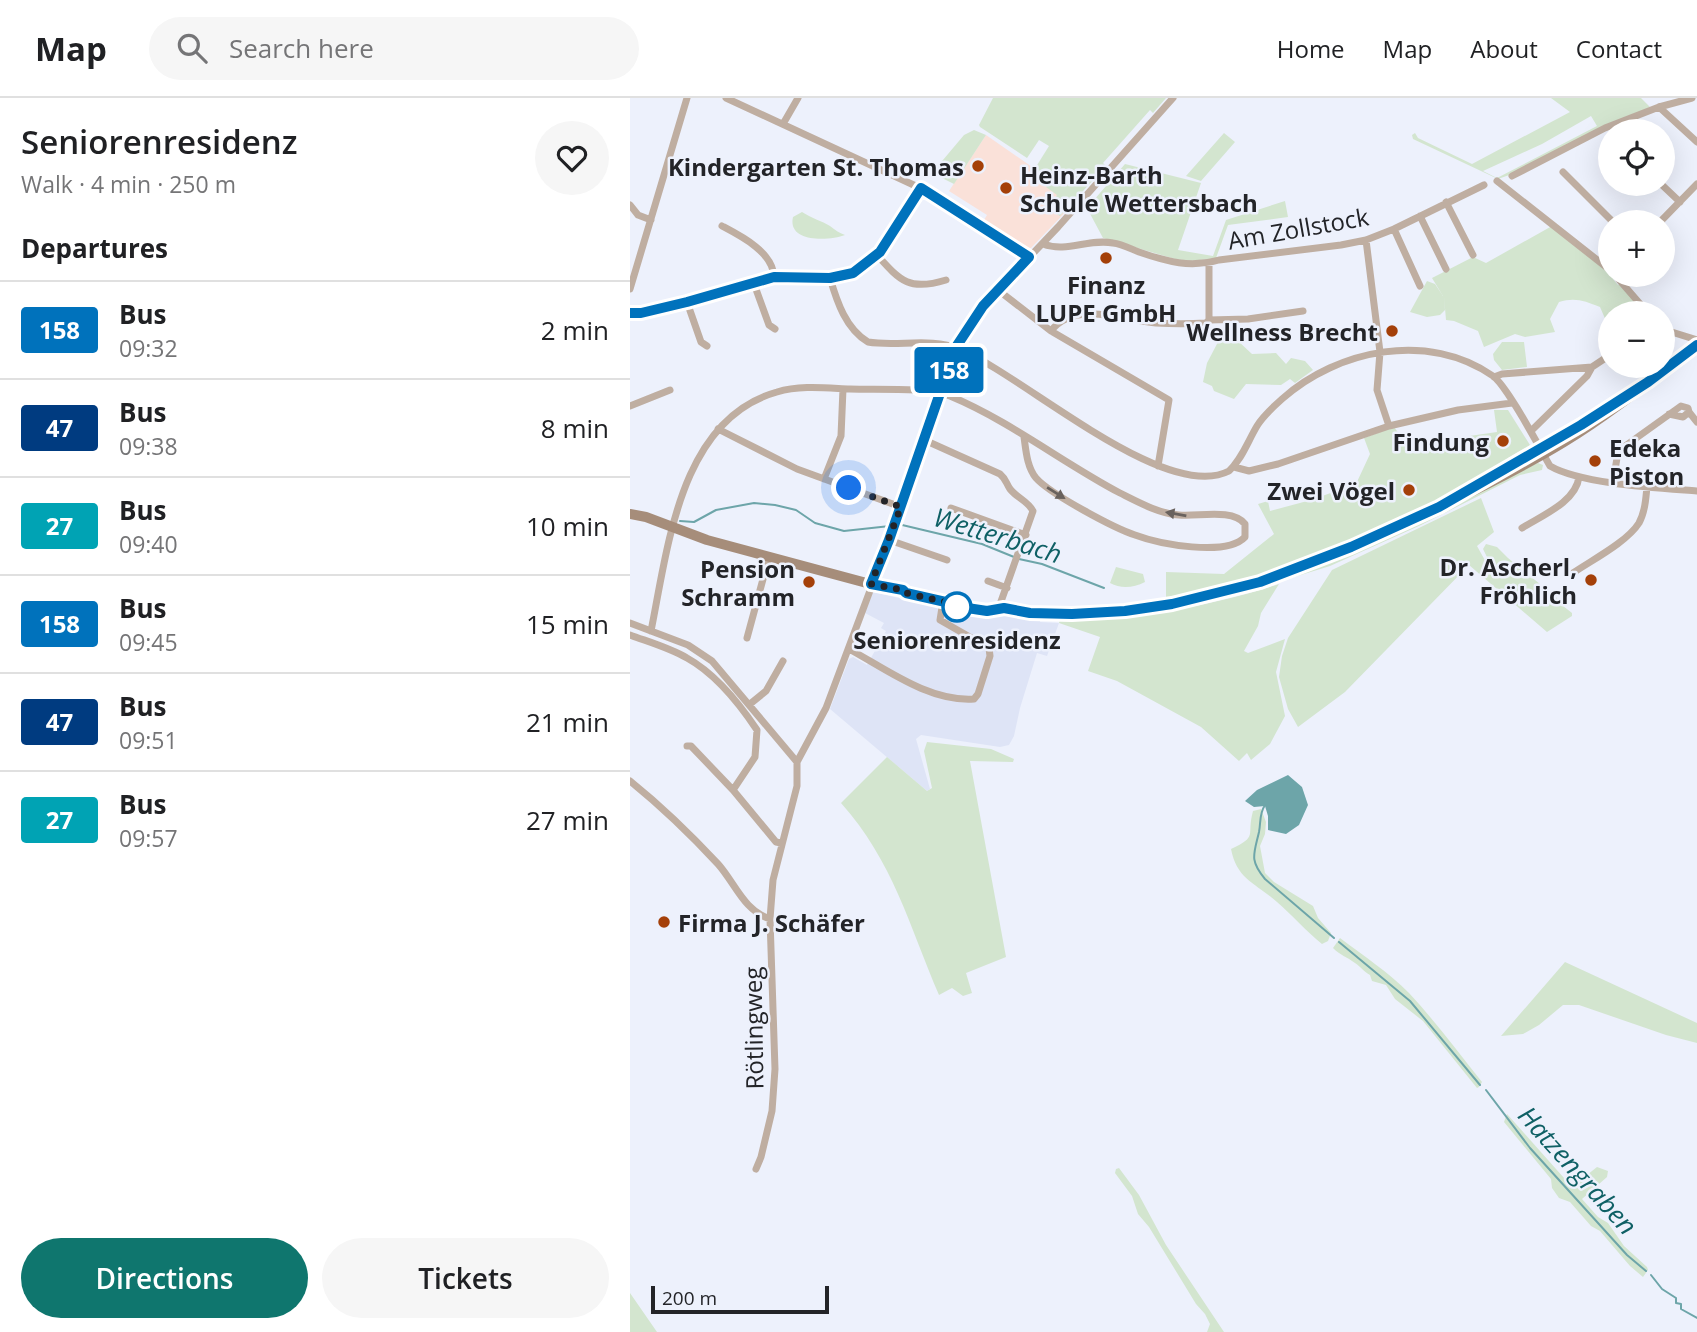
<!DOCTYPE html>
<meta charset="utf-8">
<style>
:root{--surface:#fff;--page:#f6f6f6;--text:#202124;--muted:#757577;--line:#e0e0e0;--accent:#0f766e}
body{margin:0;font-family:"Open Sans",sans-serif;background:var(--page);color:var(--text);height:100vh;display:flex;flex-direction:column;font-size:26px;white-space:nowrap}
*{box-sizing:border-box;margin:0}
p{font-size:23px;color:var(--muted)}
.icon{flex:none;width:38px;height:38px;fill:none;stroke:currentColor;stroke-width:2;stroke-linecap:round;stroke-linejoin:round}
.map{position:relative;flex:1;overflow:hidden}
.details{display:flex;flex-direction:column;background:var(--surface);width:630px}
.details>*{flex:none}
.badge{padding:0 14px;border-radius:5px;font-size:24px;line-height:46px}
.buttons{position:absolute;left:968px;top:21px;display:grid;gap:14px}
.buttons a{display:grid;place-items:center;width:77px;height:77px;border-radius:50%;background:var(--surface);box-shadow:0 7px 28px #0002;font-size:35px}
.scale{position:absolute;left:21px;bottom:18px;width:178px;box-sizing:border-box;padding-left:7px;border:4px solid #232428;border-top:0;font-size:19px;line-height:24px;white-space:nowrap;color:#232428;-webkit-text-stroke:5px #edf1fc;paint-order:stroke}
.you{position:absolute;width:35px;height:35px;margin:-18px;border:5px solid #fff;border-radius:50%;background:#1a73e8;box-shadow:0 0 0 10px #1a73e833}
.map>.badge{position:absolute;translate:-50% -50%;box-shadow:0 0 0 4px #fff}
h2{padding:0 21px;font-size:26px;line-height:63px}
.round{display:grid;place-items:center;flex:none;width:74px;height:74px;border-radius:37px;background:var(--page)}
.overview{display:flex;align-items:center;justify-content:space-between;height:119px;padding:0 21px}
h1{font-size:33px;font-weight:600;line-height:52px}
.action{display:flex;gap:14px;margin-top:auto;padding:14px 21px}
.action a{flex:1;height:80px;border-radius:42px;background:var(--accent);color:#fff;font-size:28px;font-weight:600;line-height:80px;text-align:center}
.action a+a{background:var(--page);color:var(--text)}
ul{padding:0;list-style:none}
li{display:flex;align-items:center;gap:21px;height:98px;padding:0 21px;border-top:2px solid var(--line)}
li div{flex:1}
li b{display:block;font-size:26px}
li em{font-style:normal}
li .badge{min-width:77px;font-weight:700;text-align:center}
header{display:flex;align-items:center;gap:42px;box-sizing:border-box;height:98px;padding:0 35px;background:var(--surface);border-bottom:2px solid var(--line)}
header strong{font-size:33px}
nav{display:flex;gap:38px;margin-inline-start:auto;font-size:24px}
.search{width:490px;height:63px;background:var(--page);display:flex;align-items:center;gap:18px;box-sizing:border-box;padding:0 24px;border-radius:38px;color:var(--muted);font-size:26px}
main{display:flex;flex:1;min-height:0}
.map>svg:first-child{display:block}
</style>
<header>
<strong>Map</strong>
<div class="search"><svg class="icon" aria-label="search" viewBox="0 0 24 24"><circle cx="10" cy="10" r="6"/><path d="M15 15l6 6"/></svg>Search here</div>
<nav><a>Home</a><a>Map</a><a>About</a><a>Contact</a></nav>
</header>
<main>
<section class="details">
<div class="overview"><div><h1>Seniorenresidenz</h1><p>Walk · 4 min · 250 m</p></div><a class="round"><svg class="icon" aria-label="heart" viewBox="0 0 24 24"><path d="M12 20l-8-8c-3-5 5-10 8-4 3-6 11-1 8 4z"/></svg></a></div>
<h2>Departures</h2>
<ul>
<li><span class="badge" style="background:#0072bc;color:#fff">158</span><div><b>Bus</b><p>09:32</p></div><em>2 min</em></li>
<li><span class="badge" style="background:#003b80;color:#fff">47</span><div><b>Bus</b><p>09:38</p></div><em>8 min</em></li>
<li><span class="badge" style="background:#00a3b4;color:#fff">27</span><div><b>Bus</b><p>09:40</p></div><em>10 min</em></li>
<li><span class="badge" style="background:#0072bc;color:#fff">158</span><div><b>Bus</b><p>09:45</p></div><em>15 min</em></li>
<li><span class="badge" style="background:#003b80;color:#fff">47</span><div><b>Bus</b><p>09:51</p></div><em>21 min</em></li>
<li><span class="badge" style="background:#00a3b4;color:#fff">27</span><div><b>Bus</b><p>09:57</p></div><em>27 min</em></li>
</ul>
<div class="action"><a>Directions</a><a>Tickets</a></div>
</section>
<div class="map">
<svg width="1067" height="1234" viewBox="0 0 1067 1234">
<rect width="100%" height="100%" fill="#edf1fc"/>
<path fill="#dee4f6" d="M243,494L316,511L410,521V524L429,525L417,558L407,555L390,610L384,638L379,647L370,649L291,637L286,641L300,691L297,693L200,611L219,561L223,559L237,567L256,533L251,530L254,525L235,515Z"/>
<path fill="#fae1d9" d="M356,37L448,101L401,150L395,149L354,122L357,117L319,93Z"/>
<path fill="#d3e5cf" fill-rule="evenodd" d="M363,0H536L523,15L520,12L473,65L476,68L430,118L418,111L427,97L416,89L420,83L404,72L419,48L409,42L397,60L350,29L349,27Z
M921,0H1011L1020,9L882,76L868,81L783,41L782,37L785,35L788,40L842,66L940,14ZM961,18L967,28L867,80L853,73L912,46Z
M344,32L356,37L324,86L302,75L334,37Z
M594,35L605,44L571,83L556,78Z
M495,66L571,85L548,152L583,158L596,122L655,103L658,119L598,127L586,160L561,163L545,161L473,140L457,110Z
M172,114C181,120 192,123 200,128C205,132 209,135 215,137C199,143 157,145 163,119Z
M922,128L984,179L983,181L988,187L990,186L1015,215H980V232L970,209C955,203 945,199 929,204L920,221L925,234L895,239L885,236L854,249L848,233L824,223L816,222L814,198L815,212L810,217L797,219L780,214L797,183L805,186L813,198L802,180L843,159L856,165Z
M595,242H607L622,256L646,255L656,266L661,260L675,263L683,272L665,285L660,281L651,287L616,286L604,301L584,293L582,288L573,284L577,265L588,244Z
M872,244H894L897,269L872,272L864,262L863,256Z
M864,312H878L900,347L878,360L880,364L861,377L796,411L739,437L611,486L536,504V474L594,476L644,436L628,406L638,403L640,413L681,402L726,386L740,356L734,340L764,329L773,341L784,346L867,334Z
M908,365L913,367L912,372L890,377L791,427L700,468L599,499L551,509L604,494Z
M851,400L864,434L847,448L857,466L865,470L867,468L859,463L853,451L856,446L867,449L878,460L927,500L928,504L942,515V518L917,534L839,467L715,594L668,629L658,611L649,579L652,558L658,540L702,472Z
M486,469L513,476L515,484C503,490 491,491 480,485Z
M649,486L631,515L628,528L614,553L618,555L655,541L646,574L655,618L640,646L621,662L617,655L609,663L571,629L487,583L458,573L470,539L429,525L430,520C505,522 577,509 649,486Z
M297,644L361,651L384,661L383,664L340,663L376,859L336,875L342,895L333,898L322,890L309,897C279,827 263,763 211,705L257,659L297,693L302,690L294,653Z
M631,711L636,724L635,736L630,748L635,775L644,784L683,808L688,820L701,835L698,843L692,846C676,833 662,817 647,804C626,785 607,782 601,751C629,738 616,738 623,713Z
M710,840C734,858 758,874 779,895C805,923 828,954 852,984L849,989L847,990L793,923L765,901L756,887L742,883L740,877C733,873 731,869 725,865C717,859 710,857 703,850Z
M935,864L1067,925V945L1036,937L949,907H933L909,927L893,936L871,938Z
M877,1016L942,1089L967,1069L978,1073L977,1079L952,1101L968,1119L978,1125L994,1148L1017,1169L1018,1172L1013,1179L1000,1168L970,1133L961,1128L940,1104L929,1100L922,1090L921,1081L874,1024Z
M489,1070L509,1097L536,1147L594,1234H577L580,1226L575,1216L566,1206L519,1129L508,1116L502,1098L485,1075L486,1071Z
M0,1195L27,1234H0Z"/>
<path fill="#6da5a9" d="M658,677L672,689L678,707L669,727L656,736L638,732V718L635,708L624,709L615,703L627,692Z"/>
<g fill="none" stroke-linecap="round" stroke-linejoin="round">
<path stroke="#6da5a9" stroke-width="2" d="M50,423L64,424L86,412L124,405L145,407L166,412L185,425L214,433L260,428
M268,426L352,446L384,459
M389,461L412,466L474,490
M635,707C629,716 631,724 629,734C624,756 619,762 635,781L704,840
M709,844L780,903L850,987
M856,992L900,1050L997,1157L1016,1173
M1021,1177L1032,1191L1046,1200V1205L1051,1206V1211L1067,1220"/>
<path stroke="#bfaea1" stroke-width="7" d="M96,0L288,89L399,159
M1029,9L1067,44
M153,26L168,0
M933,74L983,124
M882,78L975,30L1029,9L1062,0
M867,83L980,172
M1031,86L1050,104
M816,104L843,157
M0,107L8,117L21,122
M790,118L816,171
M1030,124L1067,86
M92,128C111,138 143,154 144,179
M764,131L790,188
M736,142L750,254L747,292L759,328
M413,146C437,155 459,140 483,145C492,146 501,151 509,154C538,164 560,170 589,162L711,147L736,142L764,131L854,87
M247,157C271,184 280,193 316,182
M985,177L1018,215
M200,180C207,204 216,231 238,244C267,249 301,239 329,251C393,277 535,406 599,373
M123,183L139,227L145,231
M0,191L57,0
M368,192L421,233L539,302L528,368
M57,204L71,244L77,248
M0,215H11L57,204L144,179L200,180L223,175L250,154L291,91
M579,222V166
M1032,231L1067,242
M421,233C444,202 495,222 526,225C543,226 559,226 576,225L579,222L618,221L673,213
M864,279L872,276L962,269
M0,308L40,292
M1059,314L1067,324
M88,331L167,371L271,409
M901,333L957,278L962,269L980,257
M301,345L370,376C376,381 376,385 380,391C387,400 398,403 403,413L368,512
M604,369L619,373L648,366L759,328L828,312L882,305
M599,373C612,361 618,343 627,328C633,318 643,309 652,301C708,251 799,233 863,278C878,289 909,349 920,368C951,386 1029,390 1067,393
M194,381L211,338L213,291
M983,384L987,360L991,351L1051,308L1058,310L1059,314L1053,319L1039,316
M321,410L396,437
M892,430C911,418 946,404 949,379
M259,442L317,462
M943,475C962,462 997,444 1009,425C1015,414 1016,400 1017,388
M358,483L377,490
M0,525L58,547L82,563L167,664
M21,533C38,449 50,321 147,294C170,287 196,290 220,291C247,292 298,289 320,298C380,323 433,365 490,395C508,404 530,416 549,417C568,419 602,410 615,426V439C596,459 529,446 505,437C484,430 420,396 406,380C397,369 396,353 394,339
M0,537C19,544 40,550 57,560C86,576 109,605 127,632L125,659L103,692
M117,540L139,459
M219,551C256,571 299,604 344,601L348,596L360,558L359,550L310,522L313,503
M120,606L136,593L153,563
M57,648H61L103,692L146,744L151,745
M0,683C31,708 61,737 88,766C105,785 114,813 140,821
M126,1071L131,1059L142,1013L145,971L140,821L143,782L167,688V664L196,610L259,442L326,249L353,208L428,129L543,0"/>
<path stroke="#a68d7a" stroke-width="10" d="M0,416L16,419L77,442L259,491L273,492L276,495L320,505L324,508L357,513L361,511
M371,512L375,510C403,517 434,516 464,515C590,508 693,461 807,410C850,390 893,369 934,344C980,316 1024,280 1067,247"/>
</g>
<defs><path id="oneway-solid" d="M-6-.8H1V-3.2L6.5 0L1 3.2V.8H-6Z" transform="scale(1.75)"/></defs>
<g fill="#69625e">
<use href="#oneway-solid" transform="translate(426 395) rotate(32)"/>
<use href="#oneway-solid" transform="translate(546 416) rotate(-170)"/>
</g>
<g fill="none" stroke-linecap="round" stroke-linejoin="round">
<defs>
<path id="line" d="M0,215H11L57,204L144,179L200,180L223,175L250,154L291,90L399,159L353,208L326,249L259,442L241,486L273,492L276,495L320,505L324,508L357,513L374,510L400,515L442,516L495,513L542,506L630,484L721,449L809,409L951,327L1018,284L1067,247"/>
</defs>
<use href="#line" stroke="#fff" stroke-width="16"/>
<use href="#line" stroke="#0072bc" stroke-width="10"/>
<path stroke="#232428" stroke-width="7" stroke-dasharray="0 12.6" d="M219,390L271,409L241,486L273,492L276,495L320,505L327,509"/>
</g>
<g fill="#a44009" stroke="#edf1fc" stroke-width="2.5">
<circle cx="348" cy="68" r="7"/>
<circle cx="376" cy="90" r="7"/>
<circle cx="476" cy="160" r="7"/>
<circle cx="762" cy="233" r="7"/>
<circle cx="873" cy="343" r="7"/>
<circle cx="965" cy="363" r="7"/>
<circle cx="779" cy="392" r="7"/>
<circle cx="961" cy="482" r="7"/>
<circle cx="179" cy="484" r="7"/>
<circle cx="34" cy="824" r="7"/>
</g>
<circle fill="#fff" stroke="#0072bc" stroke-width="3.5" cx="327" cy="509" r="14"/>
<g text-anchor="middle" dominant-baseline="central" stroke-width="5" stroke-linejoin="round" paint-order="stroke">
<g font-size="24" font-weight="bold" fill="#232428" stroke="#edf1fc" text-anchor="end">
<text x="334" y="68">Kindergarten St. Thomas</text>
<text x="390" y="76" text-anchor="start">Heinz-Barth<tspan x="390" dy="28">Schule Wettersbach</tspan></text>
<text x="476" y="186" text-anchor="middle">Finanz<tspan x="476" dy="28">LUPE GmbH</tspan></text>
<text x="748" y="233">Wellness Brecht</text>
<text x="859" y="343">Findung</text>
<text x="979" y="349" text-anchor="start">Edeka<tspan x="979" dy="28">Piston</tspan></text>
<text x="765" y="392">Zwei Vögel</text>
<text x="947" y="468">Dr. Ascherl,<tspan x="947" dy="28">Fröhlich</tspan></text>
<text x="165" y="470">Pension<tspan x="165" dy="28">Schramm</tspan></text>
<text x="48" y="824" text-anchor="start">Firma J. Schäfer</text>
</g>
<g font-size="24" fill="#232428" stroke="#edf1fc">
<text transform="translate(668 130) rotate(-10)">Am Zollstock</text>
<text transform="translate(123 930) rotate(-91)">Rötlingweg</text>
</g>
<g font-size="24" font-weight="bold" fill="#232428" stroke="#edf1fc">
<text x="327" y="541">Seniorenresidenz</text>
</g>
<g font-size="26" font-style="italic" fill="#0f6065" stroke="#edf1fc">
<text transform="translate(368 437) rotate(17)">Wetterbach</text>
<text transform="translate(948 1072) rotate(48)">Hatzengraben</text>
</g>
</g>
</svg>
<div class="buttons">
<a><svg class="icon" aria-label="locate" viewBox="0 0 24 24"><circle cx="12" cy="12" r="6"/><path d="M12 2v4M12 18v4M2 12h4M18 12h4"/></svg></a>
<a>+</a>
<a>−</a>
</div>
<div class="scale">200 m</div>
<div class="you" style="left:219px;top:390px"></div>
<b class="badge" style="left:319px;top:272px;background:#0072bc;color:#fff">158</b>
</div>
</main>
